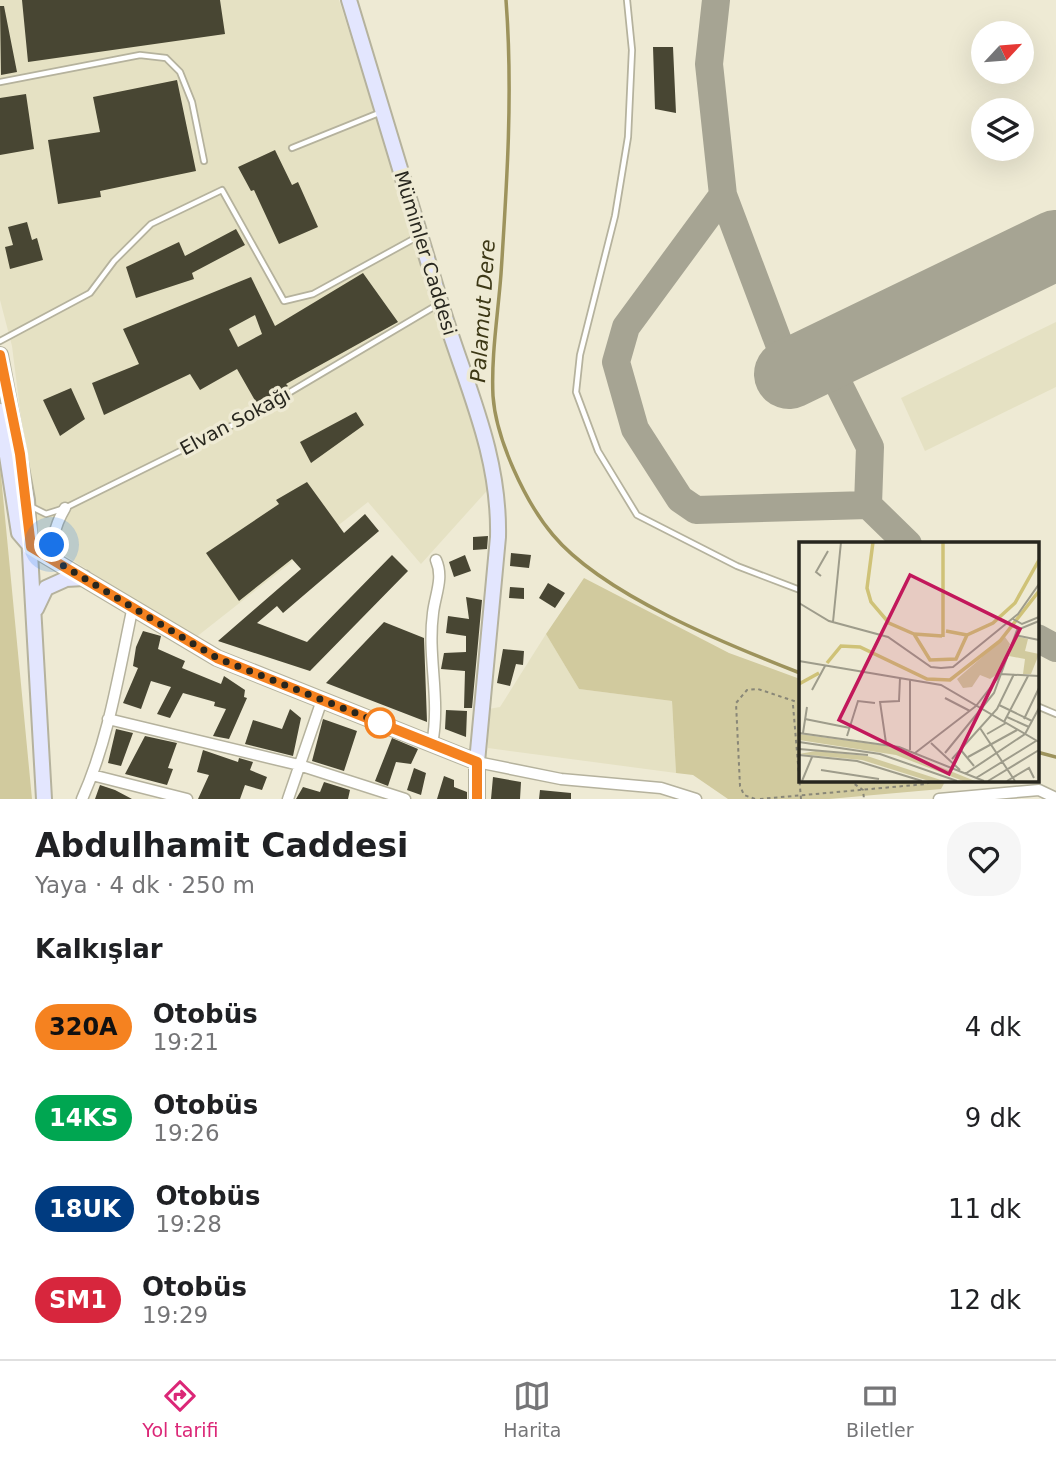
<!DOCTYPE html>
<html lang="tr">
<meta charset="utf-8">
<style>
:root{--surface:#fff;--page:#f6f6f6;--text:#202124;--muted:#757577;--line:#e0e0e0;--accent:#db2777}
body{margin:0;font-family:"DejaVu Sans",sans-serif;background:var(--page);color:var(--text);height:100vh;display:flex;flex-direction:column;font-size:26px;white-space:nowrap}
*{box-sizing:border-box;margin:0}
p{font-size:23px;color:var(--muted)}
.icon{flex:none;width:38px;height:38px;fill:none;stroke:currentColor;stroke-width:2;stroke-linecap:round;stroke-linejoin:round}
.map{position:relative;height:799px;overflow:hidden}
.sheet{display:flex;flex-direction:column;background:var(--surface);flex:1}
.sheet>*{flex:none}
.badge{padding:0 14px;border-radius:23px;font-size:24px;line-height:46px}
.needle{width:46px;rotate:64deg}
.tools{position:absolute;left:971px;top:21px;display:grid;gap:14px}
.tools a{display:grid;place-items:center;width:63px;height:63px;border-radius:50%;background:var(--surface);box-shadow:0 7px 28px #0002;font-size:35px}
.you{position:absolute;width:35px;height:35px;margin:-18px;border:5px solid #fff;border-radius:50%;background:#1a73e8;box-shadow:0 0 0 10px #1a73e833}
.map>.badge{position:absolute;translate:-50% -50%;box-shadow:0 0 0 4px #fff}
h2{padding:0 35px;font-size:26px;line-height:63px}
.round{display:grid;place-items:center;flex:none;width:74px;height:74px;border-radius:28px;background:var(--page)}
.headline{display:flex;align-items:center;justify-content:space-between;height:119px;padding:0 35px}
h1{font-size:33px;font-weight:800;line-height:52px}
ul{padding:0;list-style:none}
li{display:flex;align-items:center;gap:21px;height:91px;padding:0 35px}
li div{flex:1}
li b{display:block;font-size:26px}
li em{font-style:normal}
li .badge{min-width:77px;font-weight:700;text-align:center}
.tabs{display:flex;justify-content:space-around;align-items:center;height:98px;border-top:2px solid var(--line);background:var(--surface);font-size:19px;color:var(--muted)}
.tabs a{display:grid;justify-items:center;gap:4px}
.tabs .active{color:var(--accent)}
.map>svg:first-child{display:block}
</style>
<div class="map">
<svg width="1056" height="799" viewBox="0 0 1056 799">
<rect width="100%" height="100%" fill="#eeead4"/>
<path fill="#e5e1c3" d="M0,0H339L493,484L421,564L368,502L195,638L36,537L12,346L0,300Z
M1056,322V387L925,451L901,398Z
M546,634L579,689L672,701L676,773L488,748V709L500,707Z"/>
<path fill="#d1ca9e" d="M0,465L32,799H0Z
M584,578L729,653L800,679V780H946L941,789L829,799H728L693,775L676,773L672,701L579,689L546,634Z"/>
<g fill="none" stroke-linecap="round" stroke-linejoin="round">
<path stroke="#9d935c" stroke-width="3.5" d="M506,0C513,92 507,183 501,274C498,314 491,356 493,396C496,439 525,502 553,535C603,595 728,645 800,673
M1037,752L1056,757"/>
<path stroke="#a6a493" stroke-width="28" d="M716,0L709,64L723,195
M787,365L723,195L626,327L616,362L635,429L680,499L696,510L868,505L908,544
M833,373L870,447L868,505
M1037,638L1056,648"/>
<path stroke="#a6a493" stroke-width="70" d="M789,374L1056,245"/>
</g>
<path fill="#484633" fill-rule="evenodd" d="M22,0H220L225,34L28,62Z
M0,6H4L17,72L1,75Z
M653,47H673L676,113L655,109Z
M177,80L196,171L100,191L101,197L58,204L48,140L100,132L93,97Z
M26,94L34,149L0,155V98Z
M275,150L292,185L298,182L318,227L279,244L254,190L251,191L238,167Z
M27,222L32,240L37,238L43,260L10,269L5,247L13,245L8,227Z
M236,229L245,245L192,273L194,279L136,298L126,267L179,242L185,256Z
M363,273L398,322L286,384L288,386L257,404L237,369L200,390L190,374L104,415L92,383L139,364L123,329L251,277L275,326ZM255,315L262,334L238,347L229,329Z
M71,388L85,419L60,436L43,400Z
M356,412L364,425L311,463L300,442Z
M307,482L344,533L365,514L379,531L283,613L277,606L257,623L307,642L392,555L408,571L310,671L218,641L301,569L292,559L239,601L206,553L279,504L276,500Z
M488,536L487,549L473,550V537Z
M511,553L531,555L529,568L510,566Z
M465,555L471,571L454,577L449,562Z
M548,583L565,593L555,608L539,598Z
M510,587L524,588V599L509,598Z
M466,597L482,600L472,708H464L465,671L441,669L444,653L466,652V636L446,633L448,616L469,619Z
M384,622L424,638L427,722L326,683Z
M143,631L161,636L158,649L185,661L182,668L221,684L224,676L245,690L244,697L247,698L229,739L213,736L226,709L214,706L215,702L183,693L170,718L157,714L171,687L151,681L141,709L123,703L138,668L133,666L136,647Z
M503,649L524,651L523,665L516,664L510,686L497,683Z
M290,709L301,718L293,756L245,744L253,720L282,729Z
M446,710L467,711L466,737L445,729Z
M323,719L357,731L344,771L312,761Z
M116,729L133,733L121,766L108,763Z
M145,736L177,743L168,768L173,769L167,785L125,774Z
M392,738L418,749L411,764L396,762L388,786L375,781Z
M203,750L238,762L239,758L253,762L250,770L267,777L262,790L245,785L240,799H198L209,775L197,772Z
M414,768L426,773L421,795L407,790Z
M444,776L454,780V787L467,792V799H437Z
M493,777L521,782L520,799H491Z
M324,782L350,790L348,799H296L303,787L320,792Z
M100,785L115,790L132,799H95Z
M540,790L571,793V799H539Z"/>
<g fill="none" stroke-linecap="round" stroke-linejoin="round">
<defs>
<path id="lane" d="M627,0L632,50L628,137L615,216L580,355L576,392L598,451L637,515L737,566L800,590
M0,82L140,55L166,58L180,72L192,102L204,161
M292,148L379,113
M0,341L90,293L114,261L151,224L222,190L284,301L313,294L417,237
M32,507L46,514L65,508L243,420L437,305
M1037,706L1056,714"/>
<path id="street" d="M57,562C51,540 54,527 65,508
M108,719L299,765L405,799
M432,744C441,698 427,658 433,613C435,595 444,578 436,560
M477,762L561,779L661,788L696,799
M92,775L187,799
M82,799C109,739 119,671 133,606
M288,799L322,700
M939,799L1039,790L1056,798"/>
<path id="secondary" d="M349,0C379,100 410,201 440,301C464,382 500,451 498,537L477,762V799
M0,355L27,500L44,799
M0,411L19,533L31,547L217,658L477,762
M36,609L46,588L66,579L84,578"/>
</defs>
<use href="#lane" stroke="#b5b29d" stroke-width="8"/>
<use href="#street" stroke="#b5b29d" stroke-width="13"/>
<use href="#secondary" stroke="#b5b29d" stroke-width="18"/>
<path stroke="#888677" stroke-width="2" stroke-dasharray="3.5 3.5" stroke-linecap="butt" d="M793,705L801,799
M849,780L863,790L864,799
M755,799L744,795L740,786L736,703L747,690L758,689L800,703
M760,799L926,784L934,780"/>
<use href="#lane" stroke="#fff" stroke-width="4.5"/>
<use href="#street" stroke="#fff" stroke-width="10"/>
<use href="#secondary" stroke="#e3e6fe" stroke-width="14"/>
</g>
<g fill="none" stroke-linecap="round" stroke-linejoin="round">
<defs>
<path id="line" d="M0,355L20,454L31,547L217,658L477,762V799"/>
</defs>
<use href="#line" stroke="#fff" stroke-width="16"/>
<use href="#line" stroke="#f58220" stroke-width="10"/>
<path stroke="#27261e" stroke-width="7" stroke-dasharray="0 12.6" d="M52,545L57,562L217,658L388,726L380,723"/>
</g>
<circle fill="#fff" stroke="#f58220" stroke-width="3.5" cx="380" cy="723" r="14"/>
<g text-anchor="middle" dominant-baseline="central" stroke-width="7" stroke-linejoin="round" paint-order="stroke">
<g font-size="19" fill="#27261e" stroke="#eeead4">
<text transform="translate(426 253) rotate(73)">Müminler Caddesi</text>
<text transform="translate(235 421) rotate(-28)">Elvan Sokağı</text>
</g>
<g font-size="21" font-style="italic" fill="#3d3816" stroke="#eeead4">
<text transform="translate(483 311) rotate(-86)">Palamut Dere</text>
</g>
</g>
<g transform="translate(799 542)">
<rect width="240" height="240" fill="#eeead4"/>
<path d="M217,94L229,97L226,109L240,112L232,132H224L226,117L210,114ZM206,95L211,102L200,131L191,137L181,133L173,145L164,146L158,137ZM0,192L89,204L176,239H164L97,213L0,198ZM17,209L68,214L145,239H130L63,218L0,212Z" fill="#d1ca9e"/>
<path fill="none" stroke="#cfc277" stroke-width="3.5" d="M74,0L68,46L72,60L90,81L115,92M147,89L168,93M143,94L115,92L131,118L157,117L168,93L194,81L216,61L240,18M144,95V0M28,121L42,104L61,105L128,137L151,138L201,99L240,49M0,142L20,131"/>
<path fill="none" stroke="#9e9c8b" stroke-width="2" d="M22,34L17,30L29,9M0,61L30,79L89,95L132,125L142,126L154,125L219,72L240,42M214,77L223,82L240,75M34,80L42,0M216,93L240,98M0,119L142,143L240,200M111,138V208M13,148L26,124M146,156L171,169M200,163L233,179M177,164L202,132L240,134M208,175L230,185M6,177L51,186M225,177L240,146M205,180L229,134M181,186L216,239M0,191L100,205L185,239M4,191L8,165M188,192L207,181M48,194L59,159L76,161M0,200L81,212L158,239M87,201L81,160L100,159L101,136M132,201L161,228M0,207L69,213M161,207L175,224M116,211L177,164M146,211L195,151L218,88L240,79M0,213L58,219L123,239M169,215L218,188M153,217L198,167L215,132M22,228L80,237M166,232L226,192L240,166M177,236L237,199M3,239L13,215M189,239L240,208M208,239L230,226L235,236"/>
<path fill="#c2185b" fill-opacity="0.15" stroke="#c2185b" stroke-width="3.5" d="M111,33L221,87L150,232L40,178Z"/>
<rect width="240" height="240" fill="none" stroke="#27261e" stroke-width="3.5"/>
</g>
</svg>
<div class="tools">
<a><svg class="needle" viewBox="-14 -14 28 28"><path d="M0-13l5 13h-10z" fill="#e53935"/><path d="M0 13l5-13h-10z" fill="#757577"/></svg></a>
<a><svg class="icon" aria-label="layers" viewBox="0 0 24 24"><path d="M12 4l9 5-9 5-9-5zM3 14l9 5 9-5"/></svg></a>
</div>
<div class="you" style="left:52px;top:545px"></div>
</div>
<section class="sheet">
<div class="headline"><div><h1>Abdulhamit Caddesi</h1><p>Yaya · 4 dk · 250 m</p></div><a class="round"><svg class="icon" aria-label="heart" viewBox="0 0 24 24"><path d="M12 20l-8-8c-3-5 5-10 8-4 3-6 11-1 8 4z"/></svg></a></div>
<h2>Kalkışlar</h2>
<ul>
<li><span class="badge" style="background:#f58220;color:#111">320A</span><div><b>Otobüs</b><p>19:21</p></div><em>4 dk</em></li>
<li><span class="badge" style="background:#00a651;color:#fff">14KS</span><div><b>Otobüs</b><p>19:26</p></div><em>9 dk</em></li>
<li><span class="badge" style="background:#003b80;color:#fff">18UK</span><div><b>Otobüs</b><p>19:28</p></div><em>11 dk</em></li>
<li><span class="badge" style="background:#d7263d;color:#fff">SM1</span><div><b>Otobüs</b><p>19:29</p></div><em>12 dk</em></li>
</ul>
</section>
<nav class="tabs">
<a class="active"><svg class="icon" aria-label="directions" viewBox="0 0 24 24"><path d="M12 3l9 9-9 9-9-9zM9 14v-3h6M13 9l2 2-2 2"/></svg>Yol tarifi</a>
<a><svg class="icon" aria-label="map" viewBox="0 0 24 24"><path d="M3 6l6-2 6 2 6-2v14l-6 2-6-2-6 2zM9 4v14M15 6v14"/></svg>Harita</a>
<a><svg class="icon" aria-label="tickets" viewBox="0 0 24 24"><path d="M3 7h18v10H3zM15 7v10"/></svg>Biletler</a>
</nav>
